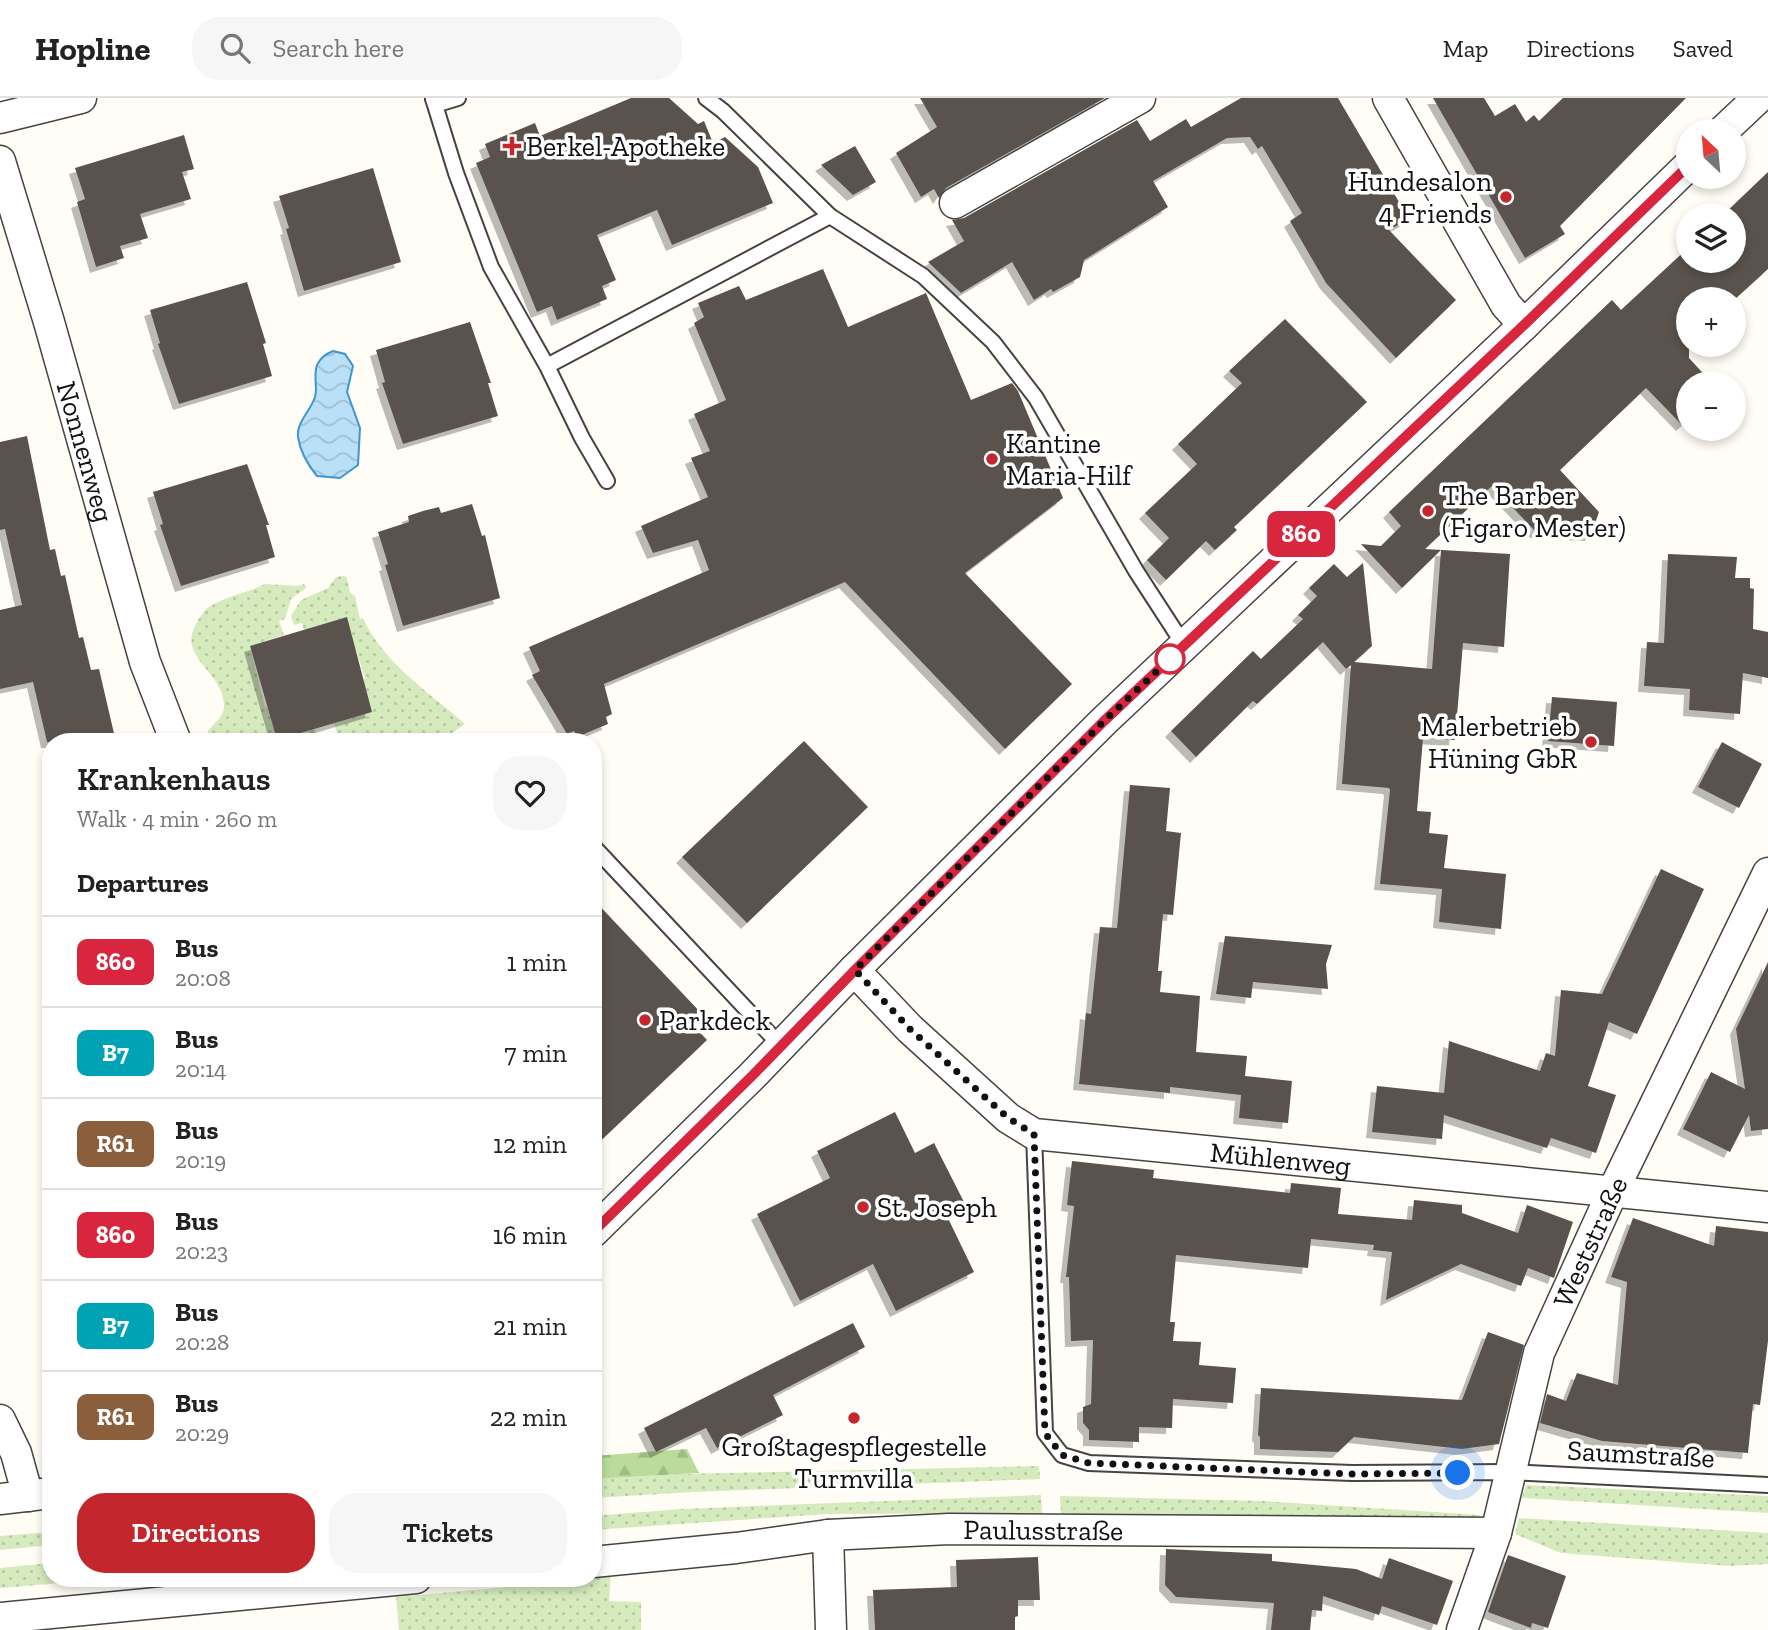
<!DOCTYPE html>
<meta charset="utf-8">
<style>
:root{--surface:#fff;--page:#f6f6f6;--text:#222;--muted:#767676;--line:#e0e0e0;--accent:#c4262e}
body{margin:0;font-family:"Zilla Slab",serif;background:var(--page);color:var(--text);height:100vh;display:flex;flex-direction:column;font-size:26px;white-space:nowrap}
*{box-sizing:border-box;margin:0}
p{font-size:23px;color:var(--muted)}
.icon{flex:none;width:38px;height:38px;fill:none;stroke:currentColor;stroke-width:2;stroke-linecap:round;stroke-linejoin:round}
.map{position:relative;flex:1;overflow:hidden}
.side{position:absolute;left:42px;top:635px;width:560px;height:854px;display:flex;flex-direction:column;background:var(--surface);border-radius:28px;box-shadow:0 4px 10px #0003}
.side>*{flex:none}
.badge{padding:0 14px;border-radius:10px;font-size:24px;line-height:46px}
.needle{width:46px;rotate:334deg}
.controls{position:absolute;left:1676px;top:21px;display:grid;gap:14px}
.controls a{display:grid;place-items:center;width:70px;height:70px;border-radius:50%;background:var(--surface);box-shadow:0 4px 10px #0003;font-size:35px}
.you{position:absolute;width:35px;height:35px;margin:-18px;border:5px solid #fff;border-radius:50%;background:#1a73e8;box-shadow:0 0 0 10px #1a73e833}
.map>.badge{position:absolute;translate:-50% -50%;box-shadow:0 0 0 4px #fff}
h2{padding:0 35px;font-size:26px;line-height:63px}
.round{display:grid;place-items:center;flex:none;width:74px;height:74px;border-radius:28px;background:var(--page)}
.overview{display:flex;align-items:center;justify-content:space-between;height:119px;padding:0 35px}
h1{font-size:33px;font-weight:600;line-height:52px}
.action{display:flex;gap:14px;margin-top:auto;padding:14px 35px}
.action a{flex:1;height:80px;border-radius:28px;background:var(--accent);color:#fff;font-size:28px;font-weight:600;line-height:80px;text-align:center}
.action a+a{background:var(--page);color:var(--text)}
ul{padding:0;list-style:none}
li{display:flex;align-items:center;gap:21px;height:91px;padding:0 35px;border-top:2px solid var(--line)}
li div{flex:1}
li b{display:block;font-size:26px}
li em{font-style:normal}
li .badge{min-width:77px;font-weight:700;text-align:center}
header{display:flex;align-items:center;gap:42px;box-sizing:border-box;height:98px;padding:0 35px;background:var(--surface);border-bottom:2px solid var(--line)}
header strong{font-size:33px}
nav{display:flex;gap:38px;margin-inline-start:auto;font-size:24px}
.search{width:490px;height:63px;background:var(--page);display:flex;align-items:center;gap:18px;box-sizing:border-box;padding:0 24px;border-radius:28px;color:var(--muted);font-size:26px}
.map>svg:first-child{display:block}
</style>
<header>
<strong>Hopline</strong>
<div class="search"><svg class="icon" aria-label="search" viewBox="0 0 24 24"><circle cx="10" cy="10" r="6"/><path d="M15 15l6 6"/></svg>Search here</div>
<nav><a>Map</a><a>Directions</a><a>Saved</a></nav>
</header>
<div class="map">
<svg width="1768" height="1532" viewBox="0 0 1768 1532">
<defs>
<pattern id="green-dots" width="8" height="8" patternUnits="userSpaceOnUse" patternTransform="scale(1.75)"><rect width="8" height="8" fill="#d5ebbd"/><path d="M2 2h.1M6 6h.1" fill="none" stroke="#b6c8a1" stroke-width="1.8" stroke-linecap="round"/></pattern>
<pattern id="forest-firs" width="22" height="20" patternUnits="userSpaceOnUse" patternTransform="scale(1.75)"><rect width="22" height="20" fill="#b9dc9c"/><path d="M5 1l3.5 6h-7zM16 11l3.5 6h-7z" fill="#9ebc85"/></pattern>
<pattern id="water-waves" width="16" height="10" patternUnits="userSpaceOnUse" patternTransform="scale(1.75)"><rect width="16" height="10" fill="#b9e0f7"/><path d="M0 5q4-4 8 0t8 0" fill="none" stroke="#9ebfd3"/></pattern>
<filter id="shadow"><feDropShadow dx="-6" dy="6" stdDeviation="0" flood-color="#0004"/></filter>
</defs>
<rect width="100%" height="100%" fill="#fffdf5"/>
<path fill="url(#green-dots)" d="M344,478L347,480L350,495L355,498L360,521L363,520C383,565 430,595 465,626L439,644H340L334,625L365,580L356,552H353L344,520L310,530L305,538L302,525L294,527L291,518L301,502L328,490L336,479Z
M265,486L297,488L304,486L306,490L291,501L285,521L279,523L284,537L250,548L265,610L268,609L278,642L315,631L319,644H206C204,628 225,623 224,607C223,573 177,560 196,526C200,519 203,513 209,509C226,498 247,495 265,486Z
M1039,1368L1040,1381L693,1394L593,1400V1381L680,1376Z
M1526,1387L1768,1398V1415L1522,1400Z
M1041,1397L1042,1415L826,1416L593,1432V1418L681,1411Z
M1060,1398L1263,1403L1480,1417L1474,1434L1259,1418L1061,1416Z
M1519,1420L1768,1435V1466L1729,1468L1561,1455L1515,1436Z
M51,1434V1447L0,1452V1438Z
M51,1465V1480L110,1481L0,1490V1470Z
M611,1474L609,1503L641,1504V1532H399L396,1499L583,1482V1481L593,1480V1476Z"/>
<path fill="url(#forest-firs)" d="M687,1351L699,1375L593,1381V1358Z"/>
<path fill="url(#water-waves)" stroke="#3f96cf" stroke-width="2" d="M333,253L345,256L353,268L347,294L360,330L358,367L340,380L317,378C308,367 300,353 298,339C296,325 311,312 315,299C318,290 313,278 317,267C321,259 326,256 333,253Z"/>
<path fill="#5a524d" filter="url(#shadow)" d="M631,0H669L698,26L704,23L713,45L725,39L758,69L773,105L672,147L657,112L597,137L616,182L602,188L607,201L557,222L552,208L537,214L476,65L490,59L485,46L535,25L540,38Z
M920,0H1105L946,90L939,100L934,91L921,99L896,55L937,29Z
M1241,0H1338L1409,121L1389,132L1456,202L1396,260L1326,185L1290,123L1302,115L1262,48L1258,51L1250,39L1227,40L1153,83L1168,109L1084,162L1080,179L1053,194L1051,191L1034,202L1012,164L961,195L928,164L964,143L952,122L964,120L1137,22L1150,43L1186,21L1191,29Z
M1433,0H1484L1495,18L1515,6L1526,24L1534,17L1539,23L1563,0H1686L1560,128L1565,136L1525,160Z
M184,37L194,71L182,74L191,101L140,116L148,140L120,148L124,160L96,169L77,104L85,101L75,70Z
M855,48L876,84L853,97L821,67Z
M373,70L401,164L304,193L286,131L289,130L279,98Z
M1768,74V171L1735,201H1689V260L1712,285H1689V321L1682,327L1646,290L1560,372L1599,414L1591,437L1536,434L1492,388L1425,451L1510,456L1504,549L1463,545L1455,642L1423,640L1417,713L1431,714L1429,735L1448,737L1444,770L1506,776L1501,831L1439,824L1442,791L1380,786L1390,692L1389,690L1342,686L1351,567L1346,571L1323,544L1257,606L1253,603L1196,659L1171,633L1253,553L1261,561L1303,521L1298,517L1317,498L1309,490L1334,466L1347,479L1363,465L1372,548L1354,564L1432,571L1441,452L1402,490L1361,446L1381,448L1401,428L1389,414L1612,202L1621,212L1689,149V163H1734V117H1723Z
M823,171L848,229L926,195L971,302L1012,285L1018,293L1063,400L965,475L1072,586L1005,651L845,484L604,586L612,616L606,619L608,626L577,639L574,633L567,636L532,577L540,573L529,549L709,472L698,442L653,455L641,428L708,399L691,360L710,353L694,316L726,302L694,225L704,219L698,205L739,188L746,202Z
M247,184L266,245L263,246L272,278L179,306L158,246L160,245L150,212Z
M1285,221L1367,304L1234,429L1237,432L1215,452L1206,443L1166,482L1147,462L1169,440L1145,415L1197,366L1178,346L1242,285L1229,273Z
M470,224L491,285H488L498,318L403,346L382,285L385,284L376,252Z
M27,338L50,452L55,451L61,478L65,477L79,540L83,539L91,572L99,571L116,644H47L33,584L0,591V512L22,507L5,431L0,432V344Z
M247,366L269,427H266L275,459L181,488L160,427L163,426L153,394Z
M472,406L482,438L485,437L500,500L403,528L385,467L388,466L378,434L409,424L408,418L423,413L439,409L441,415Z
M1668,456L1737,459L1735,480H1750V490L1754,491L1753,531L1768,534V580L1743,575L1740,616L1689,612L1690,591L1644,588L1647,544L1664,545Z
M347,519L372,614L277,642L250,548Z
M1552,599L1617,604L1614,648L1548,643Z
M804,643L868,709L747,825L682,759Z
M1722,644L1762,666L1739,710L1698,689Z
M1130,687L1170,690L1166,733L1181,735L1173,817L1163,816L1158,873H1162L1160,894L1200,898L1196,954L1247,958L1245,978L1292,983L1288,1025L1239,1020L1241,997L1170,989V995L1079,986L1086,915L1091,916L1100,829L1117,830Z
M1661,771L1704,791L1637,936L1609,924L1588,988L1616,997L1596,1055L1551,1040L1547,1050L1444,1017L1442,1041L1372,1034L1377,988L1444,995L1449,943L1540,973L1546,955L1555,958L1561,892L1602,896Z
M593,801L703,917L692,926L707,942L593,1050Z
M1225,838L1332,847L1326,866L1328,891L1253,884L1251,900L1216,896Z
M1768,864V1031L1751,1033L1749,1017L1730,1054L1683,1031L1711,974L1745,991L1736,931Z
M895,1014L915,1055L934,1045L964,1104L945,1114L974,1174L896,1213L873,1166L800,1203L757,1116L830,1080L817,1053Z
M1072,1063L1154,1072L1153,1080L1290,1095L1291,1085L1341,1090L1338,1116L1412,1122L1414,1102L1462,1107V1115L1518,1135L1527,1107L1573,1124L1554,1180L1528,1170L1521,1188L1461,1166L1386,1202L1392,1154L1373,1152L1374,1147L1311,1141L1308,1170L1176,1157L1170,1224H1175L1173,1243L1201,1244L1199,1267L1236,1270L1233,1305L1173,1301L1172,1330L1139,1329V1344L1089,1342V1332L1083,1325V1309L1091,1306L1093,1242L1071,1243L1069,1179H1066L1074,1108L1067,1107Z
M1633,1120L1714,1148L1716,1128L1768,1134V1243L1760,1307L1753,1306L1748,1355L1602,1343L1540,1325L1547,1296L1566,1303L1577,1275L1618,1287L1627,1184L1611,1179Z
M853,1225L865,1249L773,1297L783,1317L717,1350L706,1330L656,1354L644,1330Z
M1488,1234L1524,1247L1499,1346L1462,1351L1354,1339L1338,1354L1260,1351V1339L1258,1337L1261,1290L1462,1302Z
M1166,1451L1272,1456V1463L1356,1471L1382,1481L1389,1460L1453,1483L1437,1527L1382,1508L1379,1517L1323,1498L1322,1513L1312,1512L1310,1532H1271L1274,1505L1176,1499L1165,1487Z
M1508,1457L1566,1478L1548,1530L1532,1525L1531,1530L1488,1514Z
M1038,1459L1040,1502H1018V1518L1015,1519V1532H875L873,1492L957,1489L956,1462Z"/>
<g fill="none" stroke-linecap="round" stroke-linejoin="round">
<defs>
<path id="service" d="M706,0L723,13L830,118L923,178L993,244L1036,300L1136,473L1184,547
M433,1L435,7L458,0
M435,7L456,75L491,169L547,268L830,118
M547,268L582,340L607,383
M593,748L781,948
M1034,1036L1045,1335L1062,1357L1089,1365L1352,1375L1511,1374L1768,1387"/>
<g id="minor">
<path d="M1388,0L1506,207L1524,227"/>
<path d="M0,20L81,0"/>
<path d="M1723,33L1758,0"/>
<path id="s1" d="M0,63L49,224L145,564L176,644"/>
<path d="M955,105L1140,0"/>
<path id="s2" d="M854,872L910,931L1008,1020L1034,1036L1768,1109"/>
<path d="M593,1134L753,977L854,872L1104,623L1524,227L1689,67"/>
<path d="M0,1322L16,1355L28,1398"/>
<path d="M0,1401L51,1395"/>
<path d="M828,1437L831,1532"/>
<path id="s3" d="M593,1464L736,1450L828,1437L949,1431L1496,1435"/>
<path d="M0,1520L416,1480"/>
<path id="s4" d="M1462,1532L1496,1435L1539,1255L1613,1093L1768,775"/>
</g>
</defs>
<use href="#service" stroke="#444" stroke-width="18"/>
<use href="#minor" stroke="#444" stroke-width="33"/>
<use href="#service" stroke="#fff" stroke-width="14"/>
<use href="#minor" stroke="#fff" stroke-width="30"/>
</g>
<g fill="none" stroke-linecap="round" stroke-linejoin="round">
<defs>
<path id="line" d="M593,1134L753,977L855,872L1104,623L1524,227L1689,67"/>
</defs>
<use href="#line" stroke="#fff" stroke-width="16"/>
<use href="#line" stroke="#d7263d" stroke-width="10"/>
<path stroke="#111" stroke-width="7" stroke-dasharray="0 12.6" d="M1170,561L1172,559L1104,623L855,872L910,931L1008,1020L1034,1036L1045,1335L1062,1357L1089,1365L1352,1376L1458,1375"/>
</g>
<g fill="#c4262e" stroke="#fff" stroke-width="2.5">
<path d="M508.5 37.5h7v7h7v7h-7v7h-7v-7h-7v-7h7z"/>
<circle cx="1506" cy="99" r="7"/>
<circle cx="992" cy="361" r="7"/>
<circle cx="1428" cy="413" r="7"/>
<circle cx="1591" cy="644" r="7"/>
<circle cx="645" cy="922" r="7"/>
<circle cx="863" cy="1109" r="7"/>
<circle cx="854" cy="1320" r="7"/>
</g>
<circle fill="#fff" stroke="#d7263d" stroke-width="3.5" cx="1170" cy="561" r="14"/>
<g text-anchor="middle" dominant-baseline="central" stroke-width="7" stroke-linejoin="round" paint-order="stroke">
<g font-size="28" fill="#111" stroke="#fff" text-anchor="start">
<text x="526" y="48">Berkel-Apotheke</text>
<text x="1492" y="83" text-anchor="end">Hundesalon<tspan x="1492" dy="32">4 Friends</tspan></text>
<text x="1006" y="345">Kantine<tspan x="1006" dy="32">Maria-Hilf</tspan></text>
<text x="1442" y="397">The Barber<tspan x="1442" dy="32">(Figaro Mester)</tspan></text>
<text x="1577" y="628" text-anchor="end">Malerbetrieb<tspan x="1577" dy="32">Hüning GbR</tspan></text>
<text x="659" y="922">Parkdeck</text>
<text x="877" y="1109">St. Joseph</text>
<text x="854" y="1348" text-anchor="middle">Großtagespflegestelle<tspan x="854" dy="32">Turmvilla</tspan></text>
</g>
<g font-size="28" fill="#111" stroke="#fff">
<text stroke="none"><textPath href="#s1" startOffset="303">Nonnenweg</textPath></text>
<text stroke="none"><textPath href="#s2" startOffset="492">Mühlenweg</textPath></text>
<text stroke="none"><textPath href="#s4" startOffset="410">Weststraße</textPath></text>
<text transform="translate(1641 1356) rotate(3)">Saumstraße</text>
<text stroke="none"><textPath href="#s3" startOffset="452">Paulusstraße</textPath></text>
</g>
</g>
</svg>
<div class="controls">
<a><svg class="needle" viewBox="-14 -14 28 28"><path d="M0-13l5 13h-10z" fill="#e53935"/><path d="M0 13l5-13h-10z" fill="#767676"/></svg></a>
<a><svg class="icon" aria-label="layers" viewBox="0 0 24 24"><path d="M12 4l9 5-9 5-9-5zM3 14l9 5 9-5"/></svg></a>
<a>+</a>
<a>−</a>
</div>
<div class="you" style="left:1458px;top:1375px"></div>
<b class="badge" style="left:1301px;top:436px;background:#d7263d;color:#fff">860</b>
<section class="side">
<div class="overview"><div><h1>Krankenhaus</h1><p>Walk · 4 min · 260 m</p></div><a class="round"><svg class="icon" aria-label="heart" viewBox="0 0 24 24"><path d="M12 20l-8-8c-3-5 5-10 8-4 3-6 11-1 8 4z"/></svg></a></div>
<h2>Departures</h2>
<ul>
<li><span class="badge" style="background:#d7263d;color:#fff">860</span><div><b>Bus</b><p>20:08</p></div><em>1 min</em></li>
<li><span class="badge" style="background:#00a3b4;color:#fff">B7</span><div><b>Bus</b><p>20:14</p></div><em>7 min</em></li>
<li><span class="badge" style="background:#8b5e3c;color:#fff">R61</span><div><b>Bus</b><p>20:19</p></div><em>12 min</em></li>
<li><span class="badge" style="background:#d7263d;color:#fff">860</span><div><b>Bus</b><p>20:23</p></div><em>16 min</em></li>
<li><span class="badge" style="background:#00a3b4;color:#fff">B7</span><div><b>Bus</b><p>20:28</p></div><em>21 min</em></li>
<li><span class="badge" style="background:#8b5e3c;color:#fff">R61</span><div><b>Bus</b><p>20:29</p></div><em>22 min</em></li>
</ul>
<div class="action"><a>Directions</a><a>Tickets</a></div>
</section>
</div>
